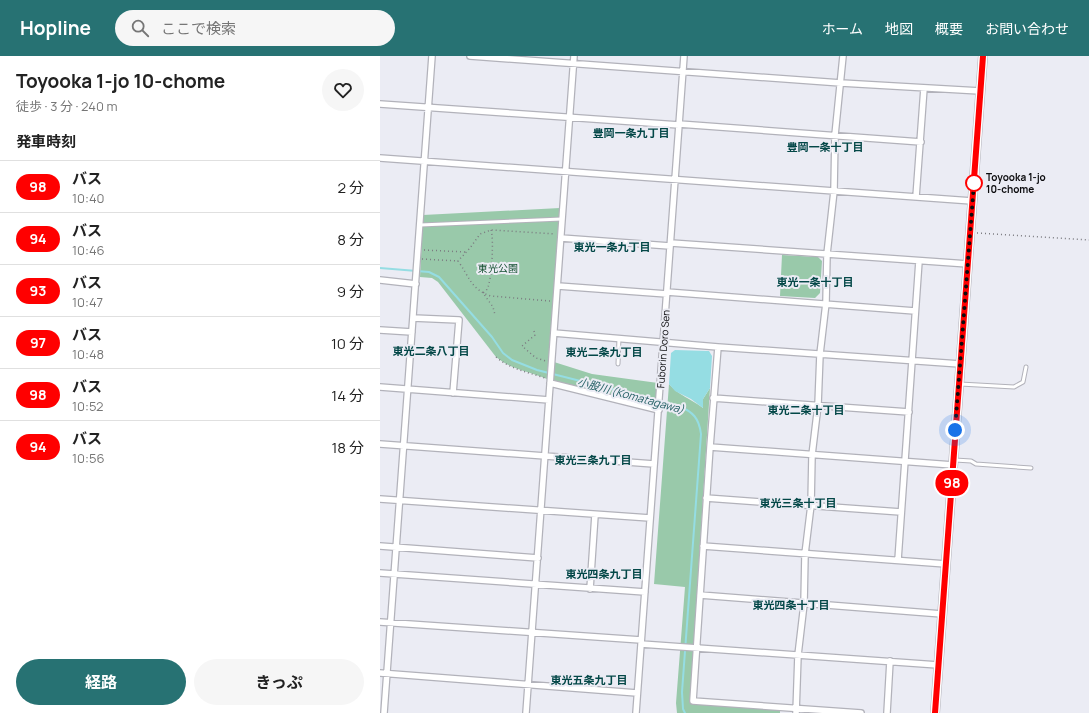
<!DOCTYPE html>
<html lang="ja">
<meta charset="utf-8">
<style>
:root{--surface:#fff;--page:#f6f6f6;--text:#222;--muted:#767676;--line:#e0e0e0;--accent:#277273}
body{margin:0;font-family:Manrope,"Noto Sans JP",sans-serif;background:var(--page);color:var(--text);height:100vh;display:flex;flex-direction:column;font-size:15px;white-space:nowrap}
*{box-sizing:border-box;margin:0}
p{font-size:13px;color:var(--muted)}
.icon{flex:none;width:22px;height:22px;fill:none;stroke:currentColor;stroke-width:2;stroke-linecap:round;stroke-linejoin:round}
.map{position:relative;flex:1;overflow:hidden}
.details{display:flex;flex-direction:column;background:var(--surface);width:380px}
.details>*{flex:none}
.badge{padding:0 8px;border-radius:13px;font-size:14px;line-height:26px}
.you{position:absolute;width:20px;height:20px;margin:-10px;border:3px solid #fff;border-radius:50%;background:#1a73e8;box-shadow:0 0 0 6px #1a73e833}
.map>.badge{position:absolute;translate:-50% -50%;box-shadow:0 0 0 2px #fff}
h2{padding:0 16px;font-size:15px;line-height:36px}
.round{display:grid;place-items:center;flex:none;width:42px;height:42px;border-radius:21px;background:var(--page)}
.head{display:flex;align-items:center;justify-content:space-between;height:68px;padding:0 16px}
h1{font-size:19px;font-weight:700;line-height:30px}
.cta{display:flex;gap:8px;margin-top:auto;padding:8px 16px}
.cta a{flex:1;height:46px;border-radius:24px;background:var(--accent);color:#fff;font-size:16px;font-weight:700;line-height:46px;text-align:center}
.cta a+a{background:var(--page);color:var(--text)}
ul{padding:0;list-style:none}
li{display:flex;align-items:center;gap:12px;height:52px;padding:0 16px;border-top:1px solid var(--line)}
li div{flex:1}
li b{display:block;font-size:15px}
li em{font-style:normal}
li .badge{min-width:44px;font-weight:700;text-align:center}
header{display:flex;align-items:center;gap:24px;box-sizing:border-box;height:56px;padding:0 20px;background:var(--accent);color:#fff}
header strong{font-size:19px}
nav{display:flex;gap:22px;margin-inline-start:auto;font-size:14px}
.search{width:280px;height:36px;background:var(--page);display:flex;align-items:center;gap:10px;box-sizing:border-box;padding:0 14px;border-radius:22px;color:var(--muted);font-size:15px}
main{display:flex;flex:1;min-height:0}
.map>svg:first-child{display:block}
</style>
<header>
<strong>Hopline</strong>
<div class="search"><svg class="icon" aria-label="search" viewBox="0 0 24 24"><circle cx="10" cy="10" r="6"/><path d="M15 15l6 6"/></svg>ここで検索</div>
<nav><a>ホーム</a><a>地図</a><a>概要</a><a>お問い合わせ</a></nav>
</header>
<main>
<section class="details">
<div class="head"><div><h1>Toyooka 1-jo 10-chome</h1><p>徒歩 · 3 分 · 240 m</p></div><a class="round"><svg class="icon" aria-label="heart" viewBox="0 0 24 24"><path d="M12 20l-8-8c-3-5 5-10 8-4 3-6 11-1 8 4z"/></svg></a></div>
<h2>発車時刻</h2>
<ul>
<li><span class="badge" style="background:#f00;color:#fff">98</span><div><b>バス</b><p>10:40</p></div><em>2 分</em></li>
<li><span class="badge" style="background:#f00;color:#fff">94</span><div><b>バス</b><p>10:46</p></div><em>8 分</em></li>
<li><span class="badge" style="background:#f00;color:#fff">93</span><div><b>バス</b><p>10:47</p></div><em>9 分</em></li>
<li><span class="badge" style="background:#f00;color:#fff">97</span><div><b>バス</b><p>10:48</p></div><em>10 分</em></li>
<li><span class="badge" style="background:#f00;color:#fff">98</span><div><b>バス</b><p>10:52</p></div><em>14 分</em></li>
<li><span class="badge" style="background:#f00;color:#fff">94</span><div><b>バス</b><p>10:56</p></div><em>18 分</em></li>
</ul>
<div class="cta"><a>経路</a><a>きっぷ</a></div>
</section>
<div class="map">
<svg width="709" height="657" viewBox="0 0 709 657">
<rect width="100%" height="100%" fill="#ebecf4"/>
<path fill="#99c9aa" d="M180,152L167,323C149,315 132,314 116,301L58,226L52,222L40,221L43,159Z
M402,199L438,201L442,205L440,237L435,242L400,240Z
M174,306L212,318L278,327L277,350L173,325Z
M289,328C298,339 311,343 323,352V343L330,332L310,646L400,654V657H297L296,647L305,531L274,528Z"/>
<path fill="#95dde3" d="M295,294L329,295L332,300L330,332L323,343V352L311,343L295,335L289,328L291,297Z"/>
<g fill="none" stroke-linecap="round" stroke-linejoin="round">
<path stroke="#95dde3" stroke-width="2" d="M0,212L49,216L59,221L112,281L123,297L132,304L157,314L299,350C313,356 319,362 321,378L302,636L303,653L305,657"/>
<defs>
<path id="lane" d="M40,169L182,163
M238,308L239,282
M580,328L634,331L643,326L646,311
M575,404L591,405L596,408L651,412"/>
<path id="street" d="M90,0L461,27L600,35
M0,48L299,69
M299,68L541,86
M0,102L592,145
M536,141L544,32
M181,182L290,190
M291,187L588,208
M0,224L36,228
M178,230L287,238
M287,236L535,255
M33,262L79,264L73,337
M0,274L32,276
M174,277L338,291L580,308
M338,291L330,391L313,645L481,657
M170,327L279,354
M0,331L169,344
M333,342L529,356
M0,388L274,408
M330,391L573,409
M326,442L521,456
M0,443L270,462
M0,490L158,502
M323,490L566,508
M518,504L539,205
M0,517L265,536
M210,533L215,459
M320,539L562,558
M0,566L261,584
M261,588L558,609
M0,617L257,637
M4,657L52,0
M146,657L194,0
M256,657L304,0
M416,657L418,599L424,548L425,498L431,449L432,399L438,349L440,298L446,247L447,198L454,135L455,79L463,0
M507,657L510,605"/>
<path id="secondary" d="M555,657L603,0"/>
</defs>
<use href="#lane" stroke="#b2b2ba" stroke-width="5"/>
<use href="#street" stroke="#b2b2ba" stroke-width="8"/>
<use href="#secondary" stroke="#b2b2ba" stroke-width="10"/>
<path stroke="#7b7b80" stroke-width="1.5" stroke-dasharray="1 3" stroke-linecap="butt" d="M111,174C114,181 112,226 107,233C107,234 103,237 103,237L113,251L115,259
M597,177L709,184
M44,194L86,196
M42,203L78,205
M170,245L111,240C91,234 89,220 78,205L90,192L100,178L111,174L175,178
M154,275L155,279L142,290L156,302L166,305
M116,301C130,313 147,316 165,322"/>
<use href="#lane" stroke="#fff" stroke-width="3"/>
<use href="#street" stroke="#fff" stroke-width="5.5"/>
<use href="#secondary" stroke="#edd7dc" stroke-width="8"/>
</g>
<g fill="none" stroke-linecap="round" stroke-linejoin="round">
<defs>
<path id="line" d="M555,657L603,0"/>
</defs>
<use href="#line" stroke="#fff" stroke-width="9"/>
<use href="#line" stroke="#f00" stroke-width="6"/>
<path stroke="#0b0b0d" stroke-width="4" stroke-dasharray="0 7.2" d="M575,374L594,127"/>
</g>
<circle fill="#fff" stroke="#f00" stroke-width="2" cx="594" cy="127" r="8"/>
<g text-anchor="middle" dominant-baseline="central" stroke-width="4" stroke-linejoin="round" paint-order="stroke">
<g font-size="10" font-weight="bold" fill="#0b0b0d" stroke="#ebecf4" text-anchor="start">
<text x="606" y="121">Toyooka 1-jo<tspan x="606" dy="12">10-chome</tspan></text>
</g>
<g font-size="10" fill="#134f30" stroke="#ebecf4">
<text x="118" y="212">東光公園</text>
</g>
<g font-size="10" fill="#0b0b0d" stroke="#ebecf4">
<text transform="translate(283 293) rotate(-86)">Fuborin Doro Sen</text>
</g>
<g font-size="11" font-weight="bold" fill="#034747" stroke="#ebecf4">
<text x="251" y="76">豊岡一条九丁目</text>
<text x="445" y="90">豊岡一条十丁目</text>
<text x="232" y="190">東光一条九丁目</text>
<text x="435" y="225">東光一条十丁目</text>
<text x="51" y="294">東光二条八丁目</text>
<text x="224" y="295">東光二条九丁目</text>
<text x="426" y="353">東光二条十丁目</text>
<text x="213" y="403">東光三条九丁目</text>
<text x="418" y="446">東光三条十丁目</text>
<text x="224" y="517">東光四条九丁目</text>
<text x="411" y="548">東光四条十丁目</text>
<text x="209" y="623">東光五条九丁目</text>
</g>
<g font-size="11" font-style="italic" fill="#266166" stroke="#ebecf4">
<text transform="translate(251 339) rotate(15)">小股川 (Komatagawa)</text>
</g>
</g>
</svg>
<div class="you" style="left:575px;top:374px"></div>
<b class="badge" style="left:572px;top:427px;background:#f00;color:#fff">98</b>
</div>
</main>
